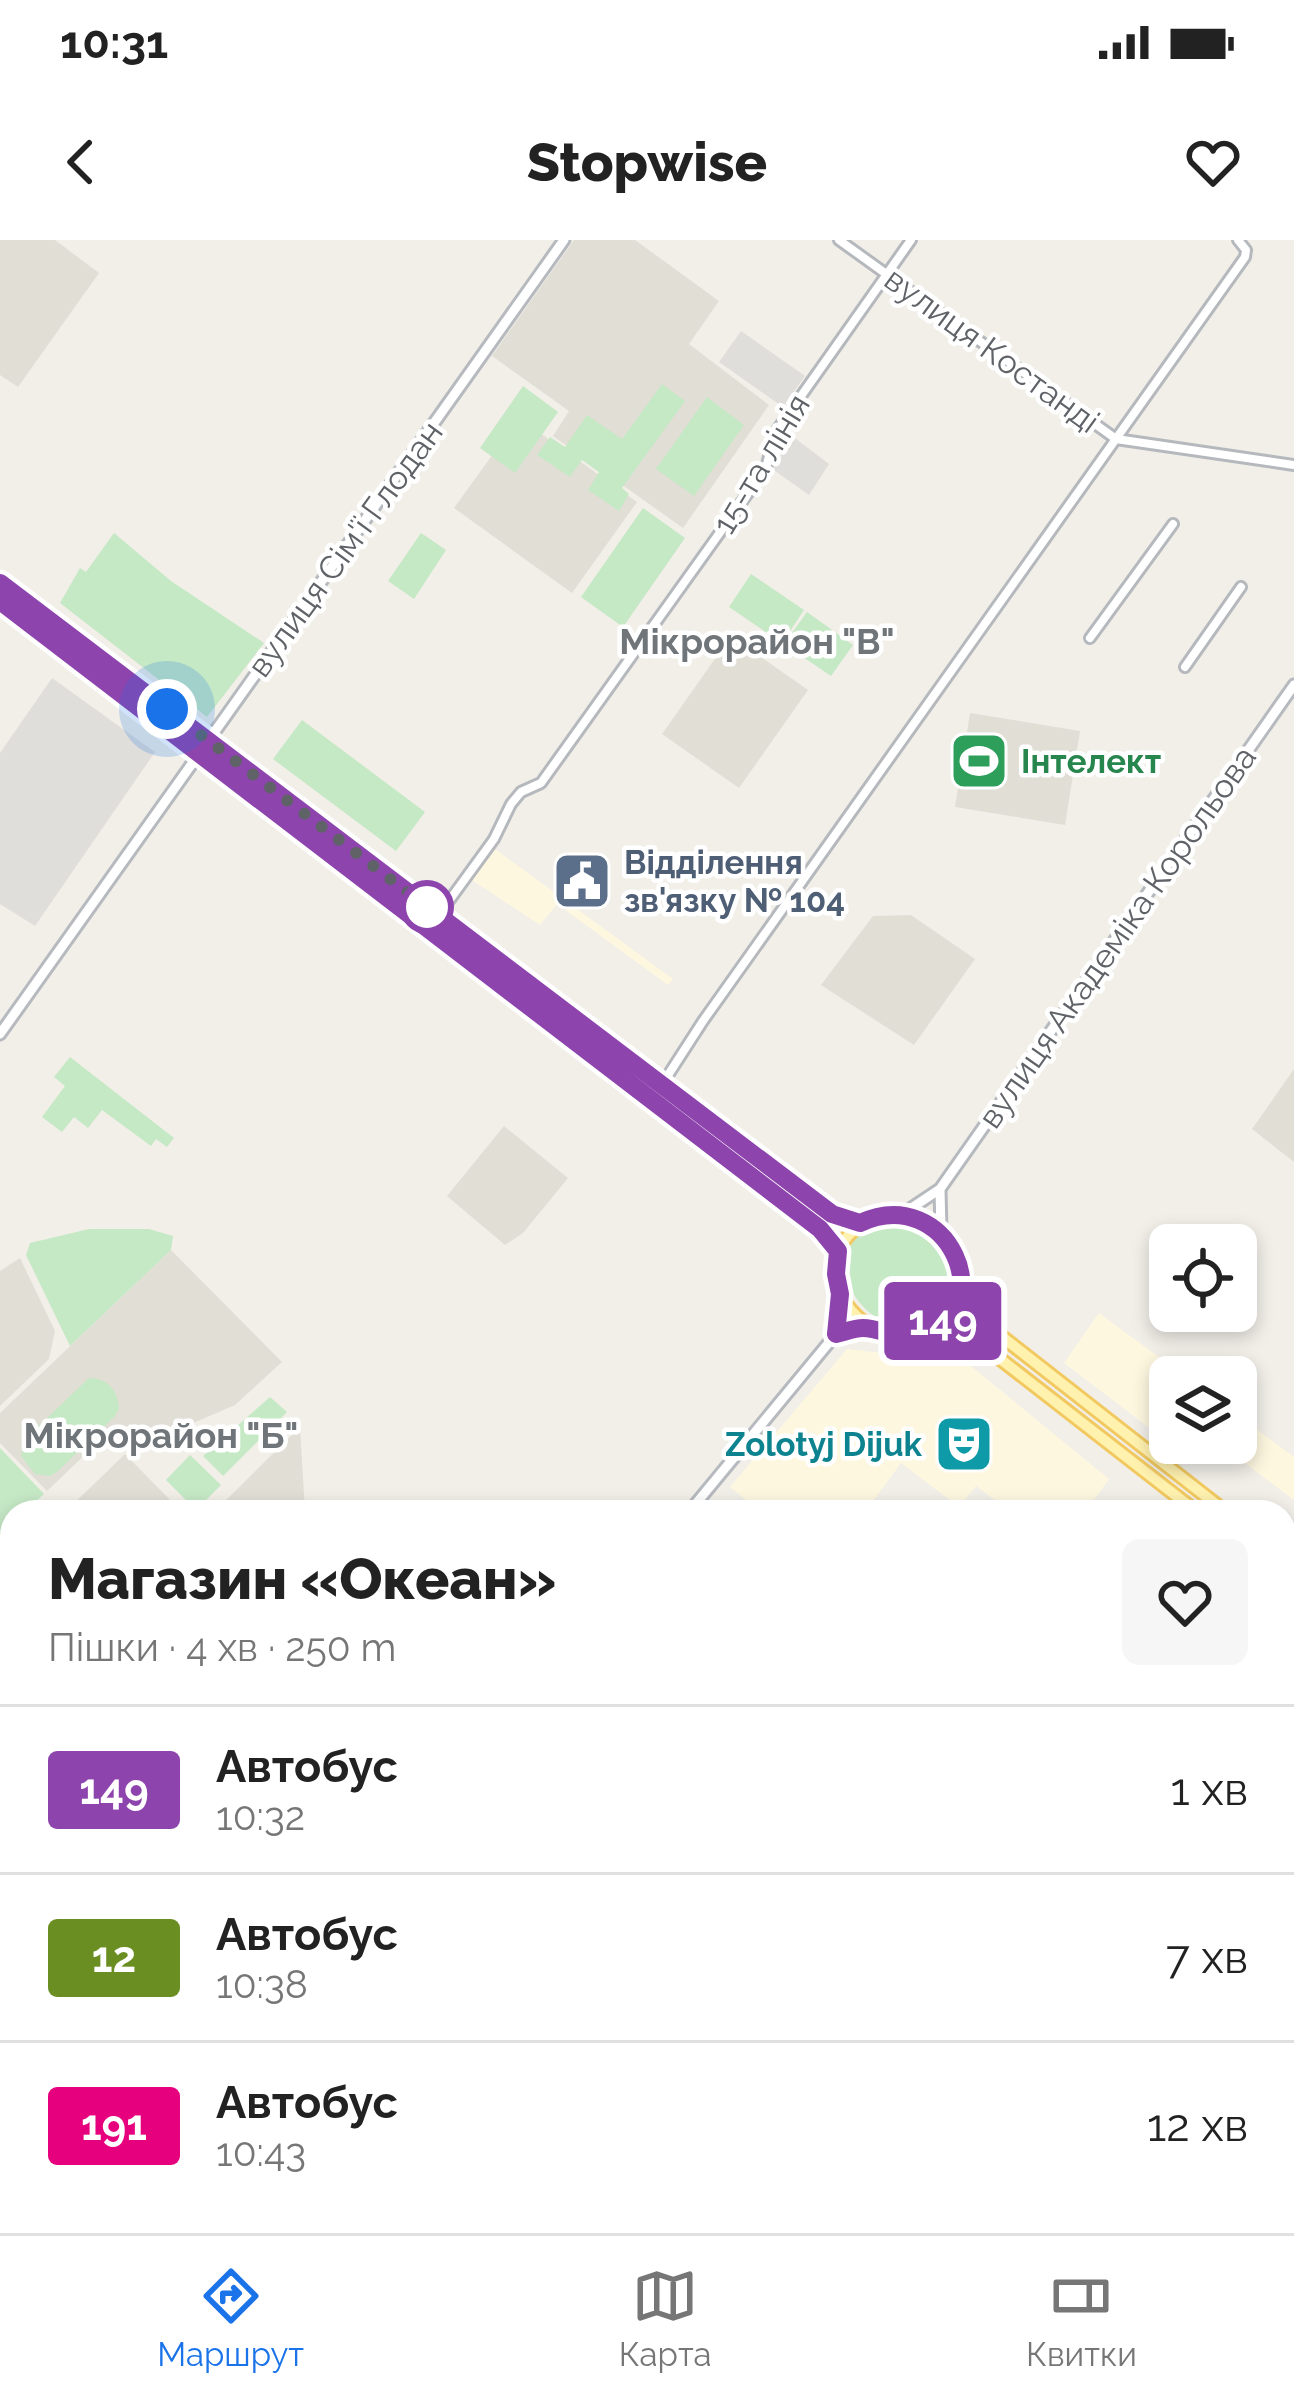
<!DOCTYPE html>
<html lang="uk">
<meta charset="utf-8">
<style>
:root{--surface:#fff;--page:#f6f6f6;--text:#222;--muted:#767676;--line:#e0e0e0;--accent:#1a73e8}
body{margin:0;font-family:Raleway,sans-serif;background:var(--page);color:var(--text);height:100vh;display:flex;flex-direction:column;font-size:45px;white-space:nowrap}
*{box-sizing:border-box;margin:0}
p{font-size:39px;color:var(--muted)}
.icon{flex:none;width:66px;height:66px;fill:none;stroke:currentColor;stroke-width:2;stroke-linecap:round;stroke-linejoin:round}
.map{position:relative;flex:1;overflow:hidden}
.panel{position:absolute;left:0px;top:1260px;width:1296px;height:735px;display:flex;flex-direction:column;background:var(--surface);border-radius:36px 36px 0 0;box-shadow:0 6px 18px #0003}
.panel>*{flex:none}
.badge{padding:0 24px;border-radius:9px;font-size:42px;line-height:78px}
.buttons{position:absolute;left:1149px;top:984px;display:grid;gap:24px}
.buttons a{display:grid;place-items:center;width:108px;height:108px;border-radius:18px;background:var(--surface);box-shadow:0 6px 18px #0003;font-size:60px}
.you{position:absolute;width:60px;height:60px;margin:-30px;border:9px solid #fff;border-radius:50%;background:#1a73e8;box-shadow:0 0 0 18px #1a73e833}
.map>.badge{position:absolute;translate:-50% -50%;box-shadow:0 0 0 6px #fff}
.round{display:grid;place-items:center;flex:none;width:126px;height:126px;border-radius:18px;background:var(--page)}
.summary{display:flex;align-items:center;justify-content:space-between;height:204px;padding:0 48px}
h1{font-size:57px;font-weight:800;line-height:90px}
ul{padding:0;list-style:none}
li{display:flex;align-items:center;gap:36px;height:168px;padding:0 48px;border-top:3px solid var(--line)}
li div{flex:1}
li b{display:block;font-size:45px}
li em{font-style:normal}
li .badge{min-width:132px;font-weight:700;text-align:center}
.status{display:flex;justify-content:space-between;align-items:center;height:84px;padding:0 60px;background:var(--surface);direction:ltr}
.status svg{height:33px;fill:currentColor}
header{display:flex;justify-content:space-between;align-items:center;height:156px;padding:0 48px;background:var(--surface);font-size:54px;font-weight:800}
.tab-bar{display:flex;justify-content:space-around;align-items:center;height:168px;border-top:3px solid var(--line);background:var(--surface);font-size:33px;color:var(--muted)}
.tab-bar a{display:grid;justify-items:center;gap:6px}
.tab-bar .on{color:var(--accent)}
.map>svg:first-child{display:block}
</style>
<div class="status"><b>10:31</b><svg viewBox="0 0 49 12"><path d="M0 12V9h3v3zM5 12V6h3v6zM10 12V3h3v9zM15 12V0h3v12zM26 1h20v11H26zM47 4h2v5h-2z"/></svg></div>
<header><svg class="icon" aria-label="back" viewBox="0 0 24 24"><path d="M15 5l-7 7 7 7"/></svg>Stopwise<svg class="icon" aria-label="heart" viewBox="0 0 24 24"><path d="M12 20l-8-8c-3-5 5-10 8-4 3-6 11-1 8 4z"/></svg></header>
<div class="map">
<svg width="1294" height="1993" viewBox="0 0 1294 1993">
<rect width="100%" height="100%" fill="#f1efe8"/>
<path fill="#fef7e0" d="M495,609L673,739L668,745L557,664L540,685L472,640Z
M1099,1073L1186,1137H1170V1175L1156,1193L1064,1123Z
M847,1109L966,1122L1109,1239L1085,1272H1011L976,1246L959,1267L901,1223L865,1272H761L730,1247Z
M1236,1174L1294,1217V1260L1218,1203H1236Z"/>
<path fill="#e0deda" d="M741,91L805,136L783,167L719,122Z
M779,186L829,224L809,255L768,226Z
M52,438L155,512L35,686L0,664V513Z"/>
<path fill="#e1ded6" d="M0,0H55L99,33L18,147L0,135Z
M574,0H635L719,61L689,104L769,165L683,288L553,196L569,171L492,116Z
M519,178L637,262L572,353L454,268Z
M731,396L808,450L739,548L662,494Z
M970,473L1080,491L1065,585L955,567Z
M911,675L975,719L914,805L821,745L873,676Z
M1294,829V922L1252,889Z
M504,886L568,938L523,993L505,1005L447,956Z
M171,1010L282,1122L235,1165L175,1191L133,1206L114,1187L47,1251L0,1203V1173Z
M20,1018L55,1091L49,1119L0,1166V1031Z
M300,1187L305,1272H214Z
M125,1214L182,1272H65Z"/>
<path fill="#c5e8c5" d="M662,144L685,161L622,248L629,254L619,271L588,250L599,232L582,220L570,237L537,215L550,197L565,207L587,175L622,199Z
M523,146L558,172L515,233L480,208Z
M707,157L744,185L694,256L656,229Z
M643,268L685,298L623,387L581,357Z
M114,293L171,341L264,403L207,477L60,363L80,328L86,332Z
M421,293L446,310L414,359L388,341Z
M751,334L804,370L782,403L729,367Z
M807,372L853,405L831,436L784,404Z
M302,480L425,572L396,611L273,519Z
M70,817L174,898L167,907L156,899L151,906L102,870L88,888L74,877L62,892L42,877L65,846L54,837Z
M892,979C934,990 981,1051 929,1080C865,1116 796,992 892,979Z
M89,989H149L173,996L171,1010L70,1106L26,1015L30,1003Z
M89,1138C108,1138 118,1150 119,1169L114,1177L58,1231L50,1236L35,1234L21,1216L25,1199Z
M270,1157L287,1172L223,1236L203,1216Z
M0,1208L44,1254L24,1272H12V1284L0,1295Z
M190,1215L221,1245L196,1270L166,1240Z"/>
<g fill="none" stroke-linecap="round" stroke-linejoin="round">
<defs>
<path id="street" d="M839,0L1116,199L1294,225
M1090,398L1173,284
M1185,427L1241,347
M438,676L494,599L511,564L521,552L541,543L766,228L775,193L911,0
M652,860L703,781L1245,17L1246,10L1238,0"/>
<path id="secondary" d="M0,794L564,0
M940,949L941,992
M901,975L940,949L1294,445
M836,1094L840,1054
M689,1272L836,1094L860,1088L875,1090
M0,1719L12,1728
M0,1868L12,1855
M0,1890L12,1885
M246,1983L253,1993"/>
<path id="primary" d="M0,343L786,939L832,973L860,983
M0,361L768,948L820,989L838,1011
M892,973C919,977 939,985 952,1010C993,1094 879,1131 839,1052C820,1015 856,976 892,973Z
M963,1037L996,1092L1226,1272
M925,1095L962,1098L981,1104L1197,1272
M1284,1316L1294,1324
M1284,1340L1294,1347"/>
</defs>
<use href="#street" stroke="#b5b8bc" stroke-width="14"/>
<use href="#secondary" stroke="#b6babf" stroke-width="15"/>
<use href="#primary" stroke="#f2c960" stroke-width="16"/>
<use href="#street" stroke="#fff" stroke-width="8"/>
<use href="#secondary" stroke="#fff" stroke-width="9"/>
<use href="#primary" stroke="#fff2af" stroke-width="10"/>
</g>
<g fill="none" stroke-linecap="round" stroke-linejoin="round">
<defs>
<path id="line" d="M0,343L832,974L860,983C948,942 1005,1072 918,1095C898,1101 882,1088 863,1088C854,1088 845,1092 836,1094L840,1054L836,1034L838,1011L820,989L0,361"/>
</defs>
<use href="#line" stroke="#fff" stroke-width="27"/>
<use href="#line" stroke="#8e44ad" stroke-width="18"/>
<path stroke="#5f6368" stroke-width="12" stroke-dasharray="0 21.6" d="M167,469L427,667"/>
</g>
<defs>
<symbol id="stadium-square" viewBox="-11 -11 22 22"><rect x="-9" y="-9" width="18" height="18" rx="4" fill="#2e9e5b" stroke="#fff"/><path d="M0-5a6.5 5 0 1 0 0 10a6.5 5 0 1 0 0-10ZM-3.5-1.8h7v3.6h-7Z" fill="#fff"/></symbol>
<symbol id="civic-square" viewBox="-11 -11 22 22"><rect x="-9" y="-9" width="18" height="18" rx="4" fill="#5c6f8a" stroke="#fff"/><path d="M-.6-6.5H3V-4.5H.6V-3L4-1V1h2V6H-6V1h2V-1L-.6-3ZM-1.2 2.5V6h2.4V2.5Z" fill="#fff"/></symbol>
<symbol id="theatre-square" viewBox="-11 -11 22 22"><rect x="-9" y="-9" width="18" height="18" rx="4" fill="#0f9aa8" stroke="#fff"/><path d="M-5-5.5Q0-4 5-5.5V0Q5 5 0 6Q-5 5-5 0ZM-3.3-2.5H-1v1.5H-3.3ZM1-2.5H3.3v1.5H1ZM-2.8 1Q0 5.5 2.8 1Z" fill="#fff"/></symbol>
</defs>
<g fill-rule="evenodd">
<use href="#stadium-square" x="946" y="488" width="66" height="66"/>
<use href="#civic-square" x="549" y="608" width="66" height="66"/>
<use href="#theatre-square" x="931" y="1171" width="66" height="66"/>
</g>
<circle fill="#fff" stroke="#8e44ad" stroke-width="6" cx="427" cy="667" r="24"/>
<g text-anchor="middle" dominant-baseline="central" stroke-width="9" stroke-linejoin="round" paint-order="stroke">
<g font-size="33" fill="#5f6368" stroke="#fff">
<text transform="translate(992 110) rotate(36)">вулиця Костанді</text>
<text transform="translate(761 224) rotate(-59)">15-та лінія</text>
<text transform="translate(345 309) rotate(-54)">вулиця Сім'ї Глодан</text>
<text transform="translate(1117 697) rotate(-55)">вулиця Академіка Корольова</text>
</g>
<g font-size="33" font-weight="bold" fill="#27864d" stroke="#fff" text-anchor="start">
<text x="1021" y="521">Інтелект</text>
</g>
<g font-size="33" font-weight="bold" fill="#4e5e75" stroke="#fff" text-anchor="start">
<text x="624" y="622">Відділення<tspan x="624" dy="38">зв'язку № 104</tspan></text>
</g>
<g font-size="33" font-weight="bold" fill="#0d838f" stroke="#fff" text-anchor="end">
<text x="922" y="1204">Zolotyj Dijuk</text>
</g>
<g font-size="36" font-weight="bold" fill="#70757a" stroke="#fff">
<text x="757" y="401">Мікрорайон "В"</text>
<text x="161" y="1195">Мікрорайон "Б"</text>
</g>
</g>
</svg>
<div class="buttons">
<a><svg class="icon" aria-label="locate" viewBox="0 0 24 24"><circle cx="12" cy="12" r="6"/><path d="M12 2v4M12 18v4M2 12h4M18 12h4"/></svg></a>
<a><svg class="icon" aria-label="layers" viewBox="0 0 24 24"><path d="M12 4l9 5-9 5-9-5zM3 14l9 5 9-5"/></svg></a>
</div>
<div class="you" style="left:167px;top:469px"></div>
<b class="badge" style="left:943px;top:1081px;background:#8e44ad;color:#fff">149</b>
<section class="panel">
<div class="summary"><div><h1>Магазин «Океан»</h1><p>Пішки · 4 хв · 250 m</p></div><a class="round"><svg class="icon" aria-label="heart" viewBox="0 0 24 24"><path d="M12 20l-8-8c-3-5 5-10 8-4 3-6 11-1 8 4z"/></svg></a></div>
<ul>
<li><span class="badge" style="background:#8e44ad;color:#fff">149</span><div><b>Автобус</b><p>10:32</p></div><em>1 хв</em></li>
<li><span class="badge" style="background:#6b8e23;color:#fff">12</span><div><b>Автобус</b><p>10:38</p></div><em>7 хв</em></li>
<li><span class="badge" style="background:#e6007e;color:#fff">191</span><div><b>Автобус</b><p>10:43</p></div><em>12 хв</em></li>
</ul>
</section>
</div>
<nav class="tab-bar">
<a class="on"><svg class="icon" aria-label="directions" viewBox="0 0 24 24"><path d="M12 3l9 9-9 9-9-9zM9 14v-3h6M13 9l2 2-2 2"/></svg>Маршрут</a>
<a><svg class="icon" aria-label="map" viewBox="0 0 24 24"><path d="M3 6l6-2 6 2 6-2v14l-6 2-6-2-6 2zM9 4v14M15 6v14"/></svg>Карта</a>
<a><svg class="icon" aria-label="tickets" viewBox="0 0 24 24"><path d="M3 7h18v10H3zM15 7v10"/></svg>Квитки</a>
</nav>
